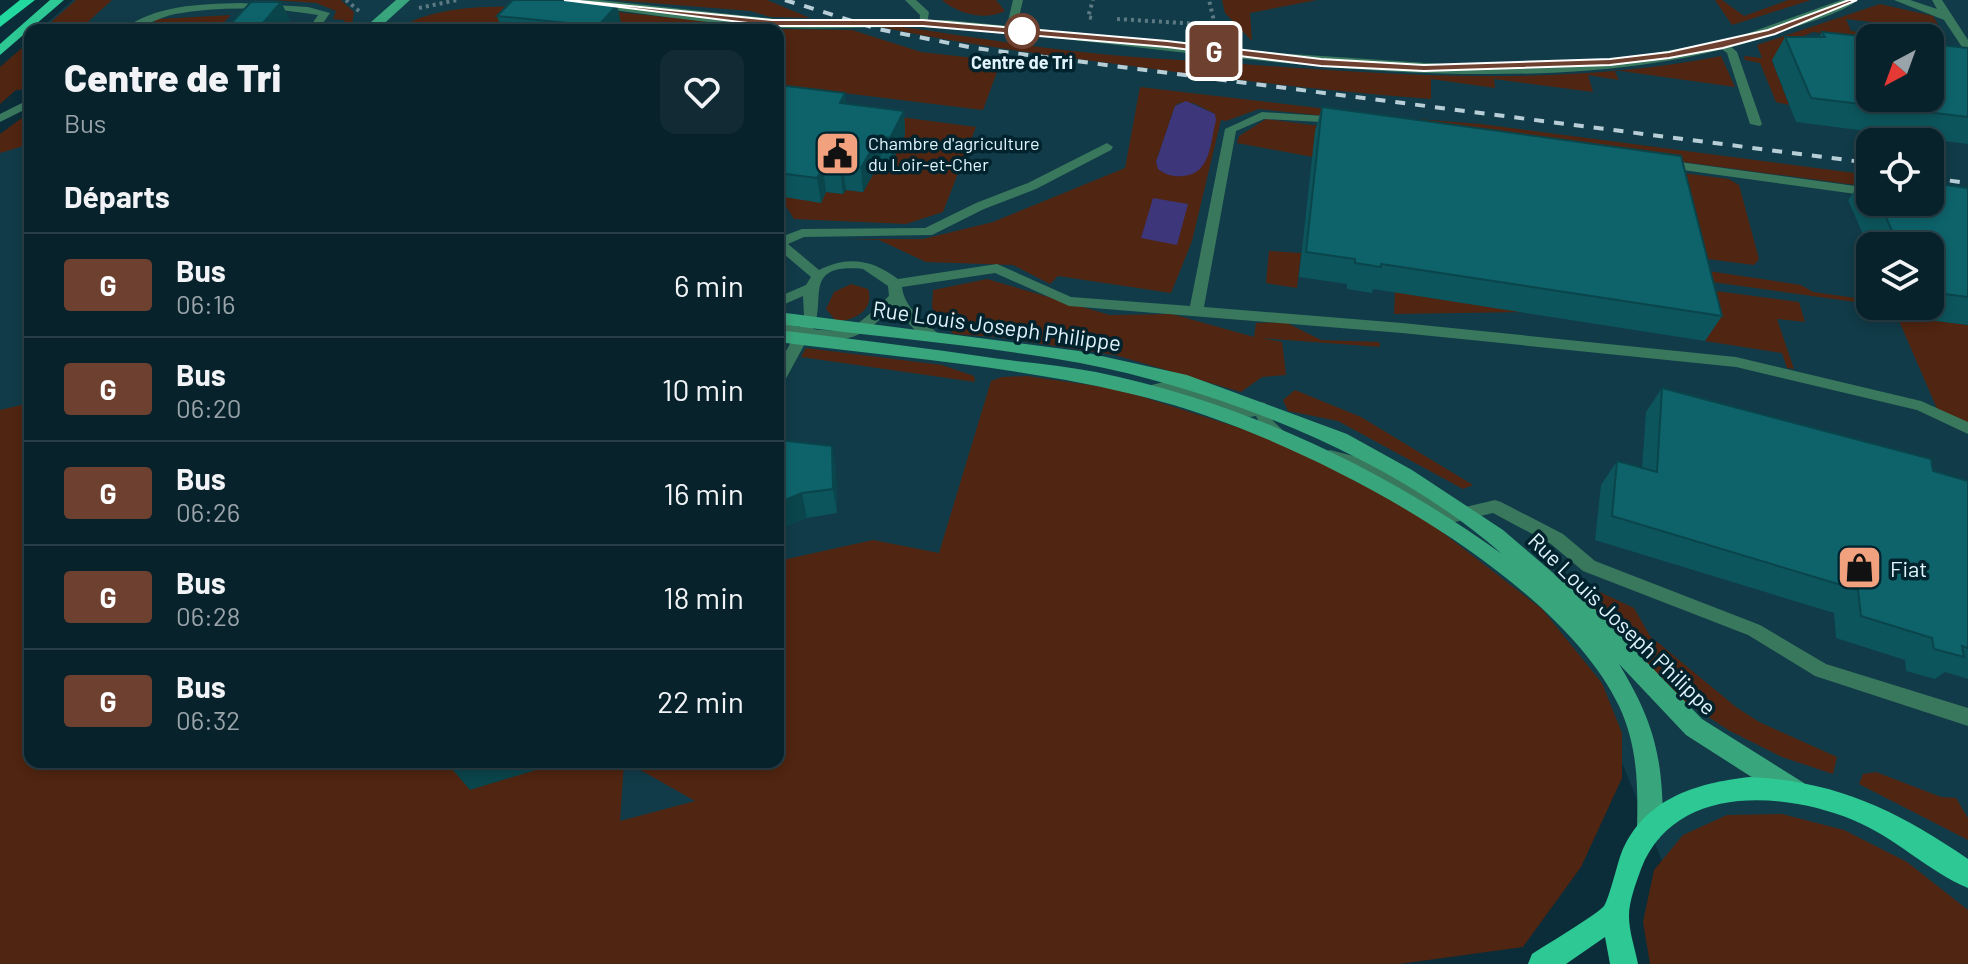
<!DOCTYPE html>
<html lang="fr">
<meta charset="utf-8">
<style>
:root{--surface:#08222b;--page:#112a33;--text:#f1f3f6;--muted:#98a4a9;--line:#293f47}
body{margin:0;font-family:Barlow,sans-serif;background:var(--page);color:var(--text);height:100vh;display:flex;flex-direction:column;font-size:30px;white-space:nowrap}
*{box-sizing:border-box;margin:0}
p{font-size:26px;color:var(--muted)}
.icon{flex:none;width:44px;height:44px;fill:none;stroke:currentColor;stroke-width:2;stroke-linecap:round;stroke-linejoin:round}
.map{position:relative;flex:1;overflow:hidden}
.details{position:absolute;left:24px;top:24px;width:760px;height:744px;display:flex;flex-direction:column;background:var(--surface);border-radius:16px;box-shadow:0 4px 12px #0003,0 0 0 2px var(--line)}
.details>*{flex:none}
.badge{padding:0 16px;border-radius:6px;font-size:28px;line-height:52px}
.needle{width:52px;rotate:221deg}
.tools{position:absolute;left:1856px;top:24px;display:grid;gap:16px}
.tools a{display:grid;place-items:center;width:88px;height:88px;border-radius:16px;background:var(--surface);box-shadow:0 4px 12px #0003,0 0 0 2px var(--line);font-size:40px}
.map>.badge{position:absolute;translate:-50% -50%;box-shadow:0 0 0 4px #fff}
h2{padding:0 40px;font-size:30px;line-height:72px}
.round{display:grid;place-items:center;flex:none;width:84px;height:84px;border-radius:16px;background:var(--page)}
.summary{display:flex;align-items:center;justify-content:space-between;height:136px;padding:0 40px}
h1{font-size:38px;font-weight:800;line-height:60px}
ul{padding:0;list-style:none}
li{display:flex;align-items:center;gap:24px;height:104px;padding:0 40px;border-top:2px solid var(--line)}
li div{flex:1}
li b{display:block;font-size:30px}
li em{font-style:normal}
li .badge{min-width:88px;font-weight:700;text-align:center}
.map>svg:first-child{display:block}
</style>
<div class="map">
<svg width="1968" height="964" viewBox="0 0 1968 964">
<rect width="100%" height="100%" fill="#0a2d39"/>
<path fill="#113b48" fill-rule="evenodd" d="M73,0H1968V964H1704L1601,711L0,945V148L30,138V762H778V30H39ZM1870,38H1930V98H1870ZM1870,142H1930V202H1870ZM1870,246H1930V306H1870Z"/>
<path fill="#502511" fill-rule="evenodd" d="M76,0H112L79,30H42Z
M273,0H341L354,12L352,25L358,26L355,30H338L345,20L333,19L336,11L316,3Z
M613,0H767L810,18L770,17L751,11Z
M942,0H996L1005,11C985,21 958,14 942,0Z
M1222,0H1317L1250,13L1252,41L1225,13Z
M1715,0H1722L1744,16L1788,0H1811L1732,25Z
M1880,4L1933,16L1941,30L1846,19L1851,31L1904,38L1870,39L1813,32L1789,42L1772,61L1789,105L1776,102L1760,63L1745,60L1744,56L1762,58L1757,45Z
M560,6L778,29L852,30L921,52L1001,61L983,110L778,85V30H616L621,23L509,30L453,22L428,30H396C440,0 509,8 560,6Z
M231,15L216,30H142L158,19Z
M880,27H902C962,35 1022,46 1082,52C1144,59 1207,61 1269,66C1419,77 1574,85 1721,56L1735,87L1614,70L1619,80L1588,75L1593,92L1494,79L1495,88L1431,79V99C1324,91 1217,78 1109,63C1032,53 956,43 880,27Z
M30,41V89L16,90L0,104V67Z
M1140,87L1404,118L1481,124L1870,175V187L1402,124L1259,109L1226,121L1221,120L1192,241L1171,293L1058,276L1050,284L1013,265L926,262L879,240L851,239H923L993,222L1125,168ZM1179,103H1193L1215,114L1156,162L1175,106Z
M778,101L976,127L943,212L906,224L794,219L780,197L826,192L843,194L846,190L863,192L881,160L892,162Z
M30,112V144L0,153V134Z
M1266,119L1729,179L1739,185L1759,259L1754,265L1685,256L1666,180L1316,132L1313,157L1237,143L1239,136Z
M1269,251L1301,253L1297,288L1266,283Z
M1688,268L1801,285L1813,292L1870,300V304L1691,279Z
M987,279L1110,315L1172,314L1254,337L1256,323L1285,322L1321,340L1379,342L1380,347L1261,338L1282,342L1286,375L1262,377L1241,392L1115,355L997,337L954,334L937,320L932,307L933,290Z
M851,284L868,289C875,310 854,321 836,321L826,309L834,292Z
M1693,288L1799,302L1805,322L1777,319L1794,369L1787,368L1782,353L1705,341Z
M1395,292L1524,312L1394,314Z
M1897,316L1968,325V424L1938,411Z
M806,348L942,365L974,376L975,382L801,357Z
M1027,376L1118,389L1271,438L1412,509L1542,609L1602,683L1622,733V778L1581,867L1523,947L1399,964H0V410L30,403V762H466L470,789L562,762H624L620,821L695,801L637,768V762H778V561L873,540L939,553L991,381L1002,377Z
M1295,390L1361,417L1473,485L1463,489L1338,421L1288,411L1283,400Z
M1589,587L1634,608L1650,636L1736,707L1759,722L1837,757L1833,774L1782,757L1730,731L1668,691L1588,610L1580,592Z
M1876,772L1941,797L1956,798L1968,818V840L1859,784L1863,774Z
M1782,814L1844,830L1907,862L1968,910V964H1650L1643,922L1654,870L1683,835L1727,815Z"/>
<path fill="#3d367a" d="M1186,101L1215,114L1216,120C1210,143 1211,174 1183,176C1173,177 1166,175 1158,169L1156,162L1175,106Z
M1153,198L1188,204L1177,245L1141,238Z"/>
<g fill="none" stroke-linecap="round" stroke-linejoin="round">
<path stroke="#5c7984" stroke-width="4" stroke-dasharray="3 4" stroke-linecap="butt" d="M346,0L359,11V15
M419,8L457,0
M1092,18L1088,17L1093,0
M1117,19L1215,25L1209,0"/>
<path fill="#3a785e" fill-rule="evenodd" d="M905,0H916L929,12L927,25H919L920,15Z
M1013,0H1023L1016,30L1011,33L1006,30Z
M1894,0H1910L1937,9L1932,0H1942L1968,40V51L1964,50L1944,20Z
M240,3L308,7L330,13L318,30H308L318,15C273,7 221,6 175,14C156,18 141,30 122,30C155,5 200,4 240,3Z
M1719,43H1727L1737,52L1762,124L1760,126L1750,124L1727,53L1719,47Z
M30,99V107L0,122V114Z
M1262,112L1340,117L1346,120L1340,123L1264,119L1236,131L1204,307L1402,323L1736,357L1921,401L1968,422V434L1917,410L1736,367L1402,333L1069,306L995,273L902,287C904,308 925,322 940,335L942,338L940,341C922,344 905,319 895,306C864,335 851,345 808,338L783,384L778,385V365L795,335L778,333V323L800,327L804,316L803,296L778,307V297L806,285L811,277L778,249V238L802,229L925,228L976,203L1028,183L1107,143L1113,147L1111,150L1036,189L984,209L932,235L804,237L788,244L819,270C848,255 873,260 898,279L997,264L1071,297L1190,306L1225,129ZM863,269L888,286L889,296C860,322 854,335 813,329C827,300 801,263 863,269Z
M1665,160L1870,188V196L1661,167V161Z
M1164,382L1249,406L1260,402L1265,403L1273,421L1288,435L1285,439H1275L1262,428L1256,416L1250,417L1164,392L1148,396L1141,391L1143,387Z
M1330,450L1369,460L1457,509L1495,500L1501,502L1563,534L1595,561L1760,625L1826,664L1968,708V726L1815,676L1748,635L1583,571L1551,544L1493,513L1455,522L1449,521L1359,469L1324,460L1322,456L1324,452Z"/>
<path fill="#3a785e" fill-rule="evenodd" d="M563,0H599L784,20H948L1277,53L1457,65L1546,64L1635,57L1735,38L1841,0H1858C1840,14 1809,22 1786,30C1542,119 1215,49 961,29C901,24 843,30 784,28C712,25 640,13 569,4Z"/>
<path fill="#38a57c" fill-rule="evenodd" d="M396,0H410L377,30H362Z
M778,312L1079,351L1187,375L1347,434L1412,470L1503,530L1594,608L1702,719L1804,783L1807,791L1804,799L1795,803L1786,799L1686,735L1619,664C1656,725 1663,760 1663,830L1659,839L1650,842L1641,839L1637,830C1638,786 1638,747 1619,706C1552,567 1292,434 1148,398C1028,367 901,358 778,342V330C852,339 926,348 1000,359C1032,363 1065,366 1096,372C1245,403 1379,466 1502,554C1394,458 1221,390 1080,363C981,345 878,337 778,324Z"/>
<path fill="#2ec894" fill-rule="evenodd" d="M50,0H64L0,55V44Z
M1750,777C1836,781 1898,811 1968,859V888C1929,872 1895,837 1853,820C1782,791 1674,784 1641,869C1636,883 1629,901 1629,916C1629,932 1635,948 1638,964H1610L1605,937L1566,964H1528L1532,954C1544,946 1598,914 1604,906C1609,899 1617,865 1621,854C1643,799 1695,783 1750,777Z"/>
<path fill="#22d89e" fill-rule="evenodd" d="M20,0H35L0,27V16Z"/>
<path stroke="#b8ced7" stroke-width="4" stroke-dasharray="10 10" stroke-linecap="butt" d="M785,0L878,29L974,48L1870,163
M1930,178L1968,183"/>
</g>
<path fill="#0c555c" d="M497,16L621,23L616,30H502Z
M1822,32L1968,48V144L1796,122L1772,60L1785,37H1819Z
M778,85L846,104L904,111L905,135L892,162L881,160L863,192L846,190L843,194L826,192L821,203L778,196Z
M1322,107L1722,316L1705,341L1373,289L1372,293L1347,289V284L1299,277L1315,131Z
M1866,175H1870V202H1879L1968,188V325L1898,316L1894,306H1930V246H1870V250L1848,200Z
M1662,388L1933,471L1968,481V679L1945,672L1935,679L1906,671L1905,660L1836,638L1834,613L1595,540L1601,485L1617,461L1642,468L1646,412Z
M778,440L832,446L836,471L837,513L807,518L778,529Z"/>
<path fill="#0a454b" d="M281,2L290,20L282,30H257Z
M617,5L621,23L616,30H599L598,26Z
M845,93L848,117L840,103Z
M904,111L905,135L892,162L890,138Z
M879,136L881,160L863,192L861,168Z
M843,165L846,190L843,194L840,170Z
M823,168L826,192L821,203L817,178Z
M832,446L836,471L837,513L833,489Z
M802,493L807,518L778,529V503Z
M477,762H562L470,790L452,769Z"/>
<path fill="#0e636b" stroke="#0a454b" stroke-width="2" d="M513,0H568L617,5L598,26L497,16Z
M251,2H281L257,30H225Z
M1822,32L1878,38H1870V98H1930V44L1968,48V117L1811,98L1785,37H1825Z
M778,85L845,93L840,103L904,111L890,138L879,136L861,168L843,165L840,170L823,168L817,178L778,173Z
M1322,107L1681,156L1722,316L1381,264V267L1355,263V259L1306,252Z
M1930,183L1968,188V297L1930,292V246H1899L1879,202H1930Z
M1662,388L1931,459L1933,471L1968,481V648L1962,646L1964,657L1934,649L1932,638L1861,616L1858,590L1612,516L1617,461L1657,472Z
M778,440L832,446L833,489L802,493L778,503Z
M451,762H477L452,769Z"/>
<path fill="#6e4030" stroke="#fff" stroke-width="2" d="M564,0H569L772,20H923L1167,41L1321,59L1424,65L1610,59L1669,52L1768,30L1849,0H1857L1775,34L1723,48L1669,58L1610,65L1424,71L1321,66L1167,47L923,26H772Z"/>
<defs>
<symbol id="civic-square" viewBox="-11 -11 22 22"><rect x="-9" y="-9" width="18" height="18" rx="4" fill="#f1a17d" stroke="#00232e"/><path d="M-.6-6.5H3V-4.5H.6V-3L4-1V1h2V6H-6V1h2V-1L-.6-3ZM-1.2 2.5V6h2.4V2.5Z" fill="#111"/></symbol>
<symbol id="shop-square" viewBox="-11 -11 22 22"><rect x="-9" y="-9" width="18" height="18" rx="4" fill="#f1a17d" stroke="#00232e"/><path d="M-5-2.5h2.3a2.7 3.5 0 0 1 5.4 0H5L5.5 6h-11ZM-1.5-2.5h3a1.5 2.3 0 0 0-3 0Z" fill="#111"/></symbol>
</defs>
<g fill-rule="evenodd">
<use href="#civic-square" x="812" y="128" width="51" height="51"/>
<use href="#shop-square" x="1834" y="542" width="51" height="51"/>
</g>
<circle fill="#fff" stroke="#6e4030" stroke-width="4" cx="1022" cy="31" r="16"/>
<g text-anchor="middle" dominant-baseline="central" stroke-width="7" stroke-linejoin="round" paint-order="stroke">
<g font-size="18" font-weight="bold" fill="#e1f4fc" stroke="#00232e">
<text x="1022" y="62">Centre de Tri</text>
</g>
<g font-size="18" fill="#e1f4fc" stroke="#00232e" text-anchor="start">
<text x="868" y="143">Chambre d'agriculture<tspan x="868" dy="21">du Loir-et-Cher</tspan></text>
</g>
<g font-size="22" fill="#e1f4fc" stroke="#00232e">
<text transform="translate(997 325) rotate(8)">Rue Louis Joseph Philippe</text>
<text transform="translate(1623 623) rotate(44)">Rue Louis Joseph Philippe</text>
</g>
<g font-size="22" fill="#e1f4fc" stroke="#00232e" text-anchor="start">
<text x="1890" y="568">Fiat</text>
</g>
</g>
</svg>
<div class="tools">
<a><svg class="needle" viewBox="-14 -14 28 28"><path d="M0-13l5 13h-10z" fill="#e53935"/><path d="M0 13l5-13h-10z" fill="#98a4a9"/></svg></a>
<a><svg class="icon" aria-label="locate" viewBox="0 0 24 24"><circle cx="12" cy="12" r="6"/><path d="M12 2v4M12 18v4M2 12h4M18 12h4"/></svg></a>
<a><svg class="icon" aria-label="layers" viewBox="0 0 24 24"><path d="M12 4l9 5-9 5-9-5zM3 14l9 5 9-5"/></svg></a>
</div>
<b class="badge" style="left:1214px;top:51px;background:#6e4030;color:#fff">G</b>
<section class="details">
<div class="summary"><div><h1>Centre de Tri</h1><p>Bus</p></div><a class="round"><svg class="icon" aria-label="heart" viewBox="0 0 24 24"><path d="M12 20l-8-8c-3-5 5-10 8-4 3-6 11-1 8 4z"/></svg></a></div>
<h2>Départs</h2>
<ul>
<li><span class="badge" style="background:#6e4030;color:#fff">G</span><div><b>Bus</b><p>06:16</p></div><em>6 min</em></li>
<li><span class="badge" style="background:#6e4030;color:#fff">G</span><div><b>Bus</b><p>06:20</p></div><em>10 min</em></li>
<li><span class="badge" style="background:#6e4030;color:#fff">G</span><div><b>Bus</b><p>06:26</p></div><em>16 min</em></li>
<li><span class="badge" style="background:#6e4030;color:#fff">G</span><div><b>Bus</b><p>06:28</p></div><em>18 min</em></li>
<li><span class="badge" style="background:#6e4030;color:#fff">G</span><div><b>Bus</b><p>06:32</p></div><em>22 min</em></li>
</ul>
</section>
</div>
